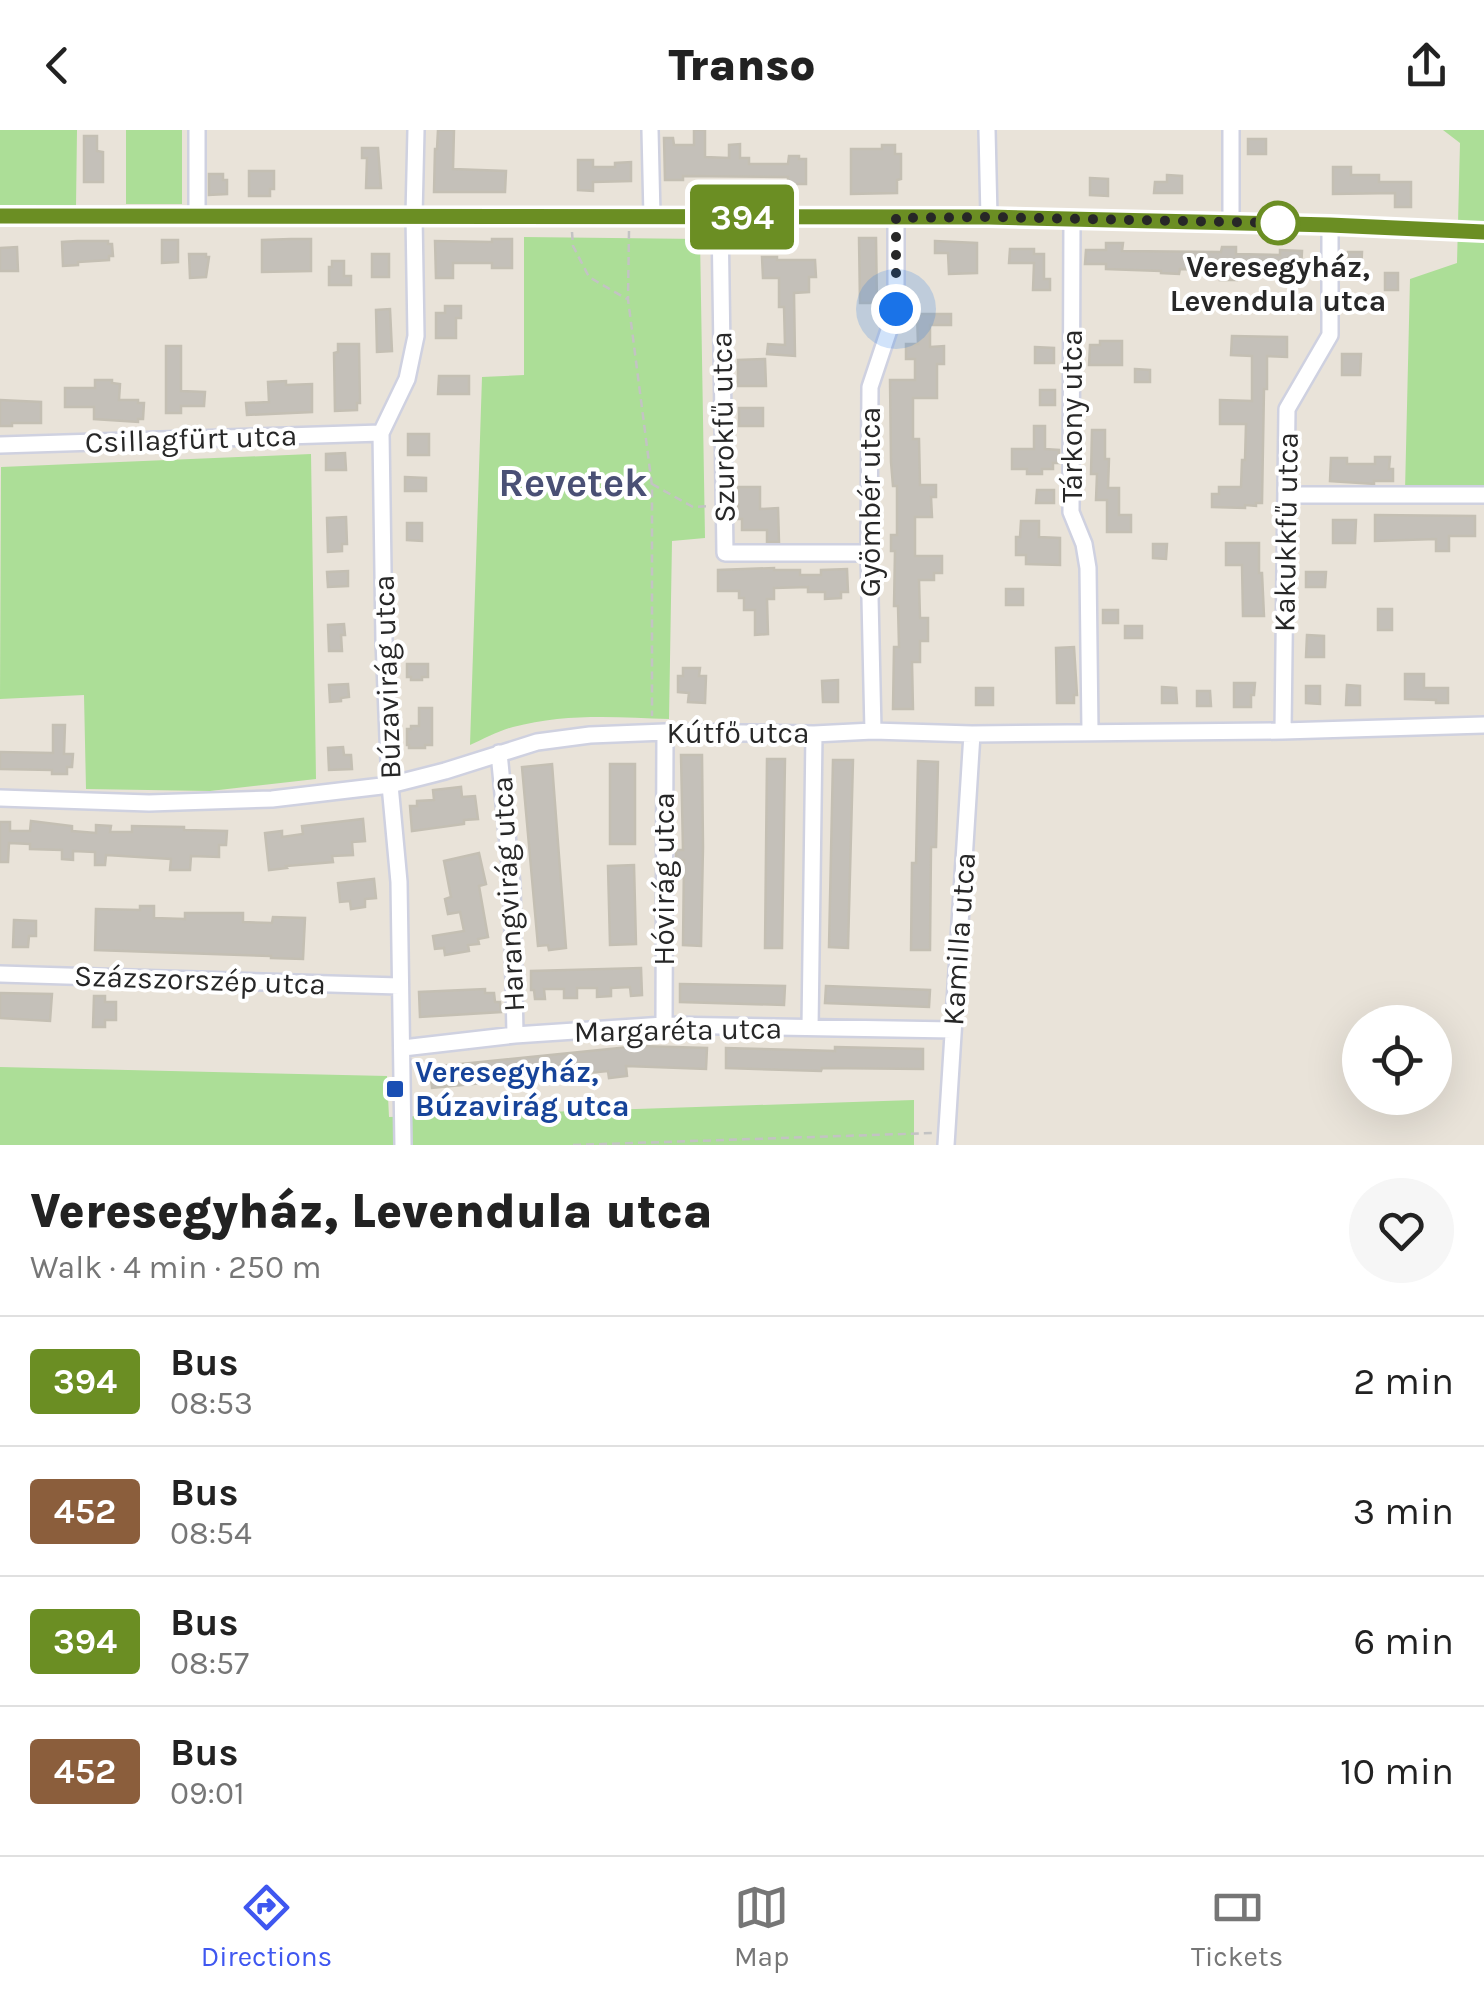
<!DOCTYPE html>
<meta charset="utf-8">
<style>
:root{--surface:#fff;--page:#f6f6f6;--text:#222;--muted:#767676;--line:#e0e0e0;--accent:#3f57f0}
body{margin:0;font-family:Karla,sans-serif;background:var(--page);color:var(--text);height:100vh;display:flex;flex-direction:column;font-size:38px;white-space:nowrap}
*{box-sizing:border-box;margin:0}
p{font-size:32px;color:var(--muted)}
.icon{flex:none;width:55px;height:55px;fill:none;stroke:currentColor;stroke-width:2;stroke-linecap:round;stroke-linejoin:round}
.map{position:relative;height:1015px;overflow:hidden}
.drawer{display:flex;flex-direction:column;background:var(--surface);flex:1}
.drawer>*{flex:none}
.badge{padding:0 20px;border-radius:8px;font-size:35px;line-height:65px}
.buttons{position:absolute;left:1342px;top:875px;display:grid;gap:20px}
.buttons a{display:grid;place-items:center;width:110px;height:110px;border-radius:50%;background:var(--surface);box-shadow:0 10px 40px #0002;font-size:50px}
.you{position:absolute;width:50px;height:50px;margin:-25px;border:8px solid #fff;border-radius:50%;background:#1a73e8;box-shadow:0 0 0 15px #1a73e833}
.map>.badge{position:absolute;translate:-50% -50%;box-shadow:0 0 0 5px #fff}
.round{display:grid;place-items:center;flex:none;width:105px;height:105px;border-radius:52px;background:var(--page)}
.head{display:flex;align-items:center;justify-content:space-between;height:170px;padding:0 30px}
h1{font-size:48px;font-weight:800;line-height:75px}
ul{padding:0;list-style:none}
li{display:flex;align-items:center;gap:30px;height:130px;padding:0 30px;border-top:2px solid var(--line)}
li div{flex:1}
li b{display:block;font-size:38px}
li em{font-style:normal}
li .badge{min-width:110px;font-weight:700;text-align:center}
header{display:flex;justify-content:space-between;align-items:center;height:130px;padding:0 30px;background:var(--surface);font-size:45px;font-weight:800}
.menu{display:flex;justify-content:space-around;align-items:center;height:140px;border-top:2px solid var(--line);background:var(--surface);font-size:28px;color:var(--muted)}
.menu a{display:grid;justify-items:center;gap:5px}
.menu .on{color:var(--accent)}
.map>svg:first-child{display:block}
</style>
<header><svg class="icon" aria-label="back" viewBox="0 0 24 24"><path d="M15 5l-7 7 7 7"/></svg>Transo<svg class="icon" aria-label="share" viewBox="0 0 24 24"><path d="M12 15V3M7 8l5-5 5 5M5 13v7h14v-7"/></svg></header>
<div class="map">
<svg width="1484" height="1015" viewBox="0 0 1484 1015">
<rect width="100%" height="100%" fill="#e9e3d9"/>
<path fill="#acde97" d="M0,0H77L76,77L0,81Z
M126,0H182V74H126Z
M1443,0H1484V362L1405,361L1410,149L1457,133L1460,13Z
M524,107L700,109L705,408L672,411L669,589C618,587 564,583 513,597C498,601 484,609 470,615L482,247L524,245Z
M311,324L316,649L210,661L86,659L84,565L0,569L1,337Z
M0,937L387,946L389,987L914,970V1015H0Z"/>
<path fill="#c4c0b9" stroke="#c4bfb3" stroke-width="2.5" d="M438,0H454L453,39L506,41L505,62H434L435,19H437Z
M694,0H705V27L729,28V15L740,14V28H749V34H788L789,26H799V29H806V54H788V47L683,46V50H665L664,8H673L674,15H694Z
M84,6H97V21L103,22V52H84Z
M1248,9H1266V24H1248Z
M882,15H895V24H901V49L897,50V63L851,64V19H882Z
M362,18H378L381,58H366L367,28H362Z
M578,30H593V37H615V33L631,32V51L593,52V61L578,60Z
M1333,37H1351V45H1379V52H1411V77H1395V63L1333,64Z
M249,41H274V59H270V66H249Z
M209,44H223V50H227V64L209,65Z
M1167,45L1182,46V63H1154L1155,52H1167Z
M1090,48L1108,49V66L1090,65Z
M859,108H876L877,173H860Z
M291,109H311V141L262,142V110Z
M492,109H512V138H492V133H453V148H436L435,111L492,112Z
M162,110H178V132L162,133Z
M77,111H108V114H112L113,126H109V130L78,132V135L63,136L62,112Z
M935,111L977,113V143L949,144L948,123H935Z
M1106,113H1123L1122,121L1221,122L1222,117H1236V124L1280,125V120L1302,121L1301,141L1238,142L1237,150H1220L1221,140L1180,139L1179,144L1161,143V141L1106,139V134H1085L1086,120H1106Z
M17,117L18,141H0V118Z
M1010,119H1034V124H1044V149H1050V160H1033L1034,133H1009Z
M1348,122H1362L1361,144L1347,143Z
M189,124H206V127H209L206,147L190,148Z
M372,124H389V147H372Z
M762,127H777V130H815L816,147H809V162L794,163L795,226L767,224L768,214L785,215L784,177H779V148H763Z
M332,131H344V146H351V155H329V137H332Z
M1385,143H1398V160H1385Z
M445,176H461V188H456V208H436V183H445Z
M390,179L392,221L377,222L376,180Z
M917,184H951V195H930V217L944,216V234H937V268H913V309H919L920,355H936V367H931L932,387H915V426H942V443H934V450H919L920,488H928V511H920V532H912L913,579H893L894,517H899L898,476H894L895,421H891V405H897V356H893L891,332L890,250H915V229H906V214H918Z
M1232,206L1287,207V227L1267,226V259H1264L1262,373H1256V376L1245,375V378L1212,377V364H1219V357H1241L1242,330H1245L1246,294H1220V270L1252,271V226L1231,225Z
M1100,211H1122V235H1089L1090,215H1100Z
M338,214H359L360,273H357V280L335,281L334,223L338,222Z
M166,216H181V261L205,262L204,276H181V283H166Z
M1035,217L1054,218V233H1035Z
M1342,224H1361L1360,245H1342Z
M765,229L766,256H738V230Z
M1135,239L1150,240V252H1135Z
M439,246H469V264H438Z
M95,250H112V253L120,254L119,270H138V273H144L143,289H138V292L94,289V277H65V258H95Z
M286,251V255L312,254V282L247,285L246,273L269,272L268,252Z
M1040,260H1055V275H1040Z
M0,270L41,272V293H12V296H0Z
M739,278H763V296H739Z
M1034,296H1045V319L1059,320V333H1053V339H1042V344H1027V339H1012V319H1034Z
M1092,300H1105V329H1109L1108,358H1119V385H1131V402H1107V370H1096L1097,344H1091Z
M408,304H429V325H408Z
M345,323L346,340H326V324Z
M1375,327H1390L1389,339H1393V351H1374V354L1330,351L1331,328H1347V334H1375Z
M405,347L426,348V361H405Z
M738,357H760V379L778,378L779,412H767V400H742V389H738Z
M1037,360H1054V373H1036Z
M1375,385L1475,386V406H1449V421H1436V409L1375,411Z
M346,387L347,414H342V421L328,422L327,388Z
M1333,390H1356L1355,413H1333Z
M1021,391H1039V407L1060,408V435L1026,434V425H1016V407H1020Z
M407,393H422V411L407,410Z
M1226,413H1259V443H1262L1264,486H1243L1242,435H1226Z
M1153,414H1167L1166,429L1153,428Z
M774,438V440H800V445H821V440L847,439L848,462H841V468L825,469V462H808V457L774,458V469H767L768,504L755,505V480H744V468H739V461H718V440Z
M348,441V456L328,457L327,442Z
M1306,442H1326L1325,457H1306Z
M1006,459H1023V475H1006Z
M1378,479H1392V500H1378Z
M1103,480H1118V493H1103Z
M344,494L345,505H341L342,521H329L328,495Z
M1125,496H1142V508H1125Z
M1307,505L1324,506V527H1306Z
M1074,517L1077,565H1074V573H1057L1056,518Z
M407,534H428V547H422V550H411V547H407Z
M683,538H700L699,546H706L705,573L688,572L689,563L678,562V546H683Z
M1405,544H1424V558H1448V573H1436V570L1405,569Z
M838,550V572H823L822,551Z
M1234,553H1255L1254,565H1251V577H1234Z
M348,554L349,567L341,568V571L330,572L329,555Z
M1347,555L1360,556V575H1346Z
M1306,556H1320V574L1306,573Z
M1162,557L1176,558L1177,573H1162Z
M976,558H993V575H976Z
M1197,561H1210L1211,576H1197Z
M419,578H432V615H425V618H409V615H407V599H411V596H419Z
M53,595H65L64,624H73L72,637H67V644H52V640L0,639V622L53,623Z
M343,617L344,625H351L352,639L329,640L328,618Z
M681,625H702L703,717L701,816L683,815L684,730H676V720H683Z
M767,629H785L782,818H765Z
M833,630H853L848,818L829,817Z
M918,631L938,632L936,717H931L930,820H911L912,733H916Z
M552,634L566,818L549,820L548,815L538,816L522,637Z
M610,634H635V714H610Z
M461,657L462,667L475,666L478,689L464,690V694L412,701L410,676H417V671L434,670L433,660Z
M363,689L365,711L352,712L353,725L332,726L333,732L286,736L287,738L269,740L265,703L282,701V707L303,704L302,696Z
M31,691L72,696V701L96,703V695L111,696L110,702H132V696L184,697V700L227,701L226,715H219V727L191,726L190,740H170L171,729L106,725L105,735H95V722L73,721V730L62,729V720L30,719V714L9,713L8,732H0V692H10V701H30Z
M479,723L486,754L479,756L488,807L478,809L479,814L468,815L469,821L445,825L444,818L435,819L433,806L464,801L460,782L448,784L445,769L451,767L444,731Z
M634,735L636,814L610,815L608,736Z
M374,749L376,768L365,769V777L351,779L350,771L340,772L338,753Z
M140,776H154V788L185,789V783H243V792L272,793L273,787L305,788L303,829L271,828V826L95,820L96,779L140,780Z
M14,790L36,791V806H29L28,817H13Z
M641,838L642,865L631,866L630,857L611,858V866L597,867V858H577V868H564V859H544L545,869H535L534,860H531V841Z
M680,854L785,856L784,875L680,872Z
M826,856L930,860L929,877L825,873Z
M485,859V863H494L495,872H500L501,882L420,887L419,862Z
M0,863L52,864L50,891L0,888Z
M94,866H105V872H116V890H105V897H93Z
M639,916L707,918L706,939L626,936L627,946L609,948L608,941L432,958L430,937Z
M835,917L923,919V939L822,938L821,941L726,938V918L835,921Z"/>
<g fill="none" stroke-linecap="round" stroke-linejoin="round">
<defs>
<path id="minor" d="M650,0L652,86
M987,0L989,87
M1231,0V92
M197,84V0
M0,86L989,87L1330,95L1484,102
M720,87L725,423H869
M1072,89L1071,382L1084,414L1088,438L1090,601
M0,315L381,303
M1286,365H1484
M873,601L869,423L870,257L896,179V88
M1283,601L1287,279L1330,205V95
M499,623L512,755L515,905
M0,668L149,673L272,669L390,655L445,641L537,612L590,605L665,602L814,604L873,601L972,604L1283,601L1484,595
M0,844L399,856
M664,895L665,602
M810,898L814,604
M403,918L515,905L664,895L953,900
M403,1015L399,752L390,655L384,511L381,303L407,249L416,206L414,86L416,0
M946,1015L972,604"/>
</defs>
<use href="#minor" stroke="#cfd1e0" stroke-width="20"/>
<path stroke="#c3c3c3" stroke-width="2.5" stroke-dasharray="8 5" stroke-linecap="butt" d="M629,101L628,169L652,356V586
M572,102L573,116L589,147L627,169
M652,354L693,377L709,376
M573,1015L932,1003"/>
<use href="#minor" stroke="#fff" stroke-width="15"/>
</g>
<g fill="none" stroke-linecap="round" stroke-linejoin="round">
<defs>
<path id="line" d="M0,86L989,87L1330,95L1484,102"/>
</defs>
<use href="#line" stroke="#fff" stroke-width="22"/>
<use href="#line" stroke="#6b8e23" stroke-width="15"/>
<path stroke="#272727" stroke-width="10" stroke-dasharray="0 18" d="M896,179V88L989,87L1278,93"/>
</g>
<circle fill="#fff" stroke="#6b8e23" stroke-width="5" cx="1278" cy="93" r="20"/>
<rect fill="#1a4fb4" stroke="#fff" stroke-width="4" x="385" y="949" width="20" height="20" rx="5"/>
<g text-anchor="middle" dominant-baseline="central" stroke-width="8" stroke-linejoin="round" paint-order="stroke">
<g font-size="30" font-weight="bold" fill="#272727" stroke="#fff">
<text x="1278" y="137">Veresegyház,<tspan x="1278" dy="34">Levendula utca</tspan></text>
</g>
<g font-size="30" fill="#272727" stroke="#fff">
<text transform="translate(1072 286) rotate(-90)">Tárkony utca</text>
<text transform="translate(723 297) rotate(-91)">Szurokfű utca</text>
<text transform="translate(191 309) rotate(-2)">Csillagfürt utca</text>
<text transform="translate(870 372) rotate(-90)">Gyömbér utca</text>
<text transform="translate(1286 402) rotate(-89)">Kakukkfű utca</text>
<text transform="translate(387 547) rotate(-92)">Búzavirág utca</text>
<text x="738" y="603">Kútfő utca</text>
<text transform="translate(664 749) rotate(-90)">Hóvirág utca</text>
<text transform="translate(508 764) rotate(-93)">Harangvirág utca</text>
<text transform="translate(959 809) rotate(-86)">Kamilla utca</text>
<text transform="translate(200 850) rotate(2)">Százszorszép utca</text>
<text transform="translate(678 900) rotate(-1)">Margaréta utca</text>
</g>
<g font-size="30" font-weight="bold" fill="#164399" stroke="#fff" text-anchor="start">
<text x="415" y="942">Veresegyház,<tspan x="415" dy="34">Búzavirág utca</tspan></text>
</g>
<g font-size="40" font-weight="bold" fill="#4a5075" stroke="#fff">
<text x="573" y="352">Revetek</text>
</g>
</g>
</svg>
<div class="buttons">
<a><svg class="icon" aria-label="locate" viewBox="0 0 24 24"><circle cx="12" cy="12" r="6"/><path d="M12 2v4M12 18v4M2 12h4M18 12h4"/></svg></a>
</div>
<div class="you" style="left:896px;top:179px"></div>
<b class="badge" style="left:742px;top:87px;background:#6b8e23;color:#fff">394</b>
</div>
<section class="drawer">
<div class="head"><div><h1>Veresegyház, Levendula utca</h1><p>Walk · 4 min · 250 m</p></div><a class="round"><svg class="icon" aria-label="heart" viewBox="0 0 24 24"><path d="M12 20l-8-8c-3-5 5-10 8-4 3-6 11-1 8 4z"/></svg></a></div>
<ul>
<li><span class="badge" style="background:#6b8e23;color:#fff">394</span><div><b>Bus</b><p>08:53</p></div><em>2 min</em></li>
<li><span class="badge" style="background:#8b5e3c;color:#fff">452</span><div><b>Bus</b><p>08:54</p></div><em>3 min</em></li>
<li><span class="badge" style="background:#6b8e23;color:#fff">394</span><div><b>Bus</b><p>08:57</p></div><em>6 min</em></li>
<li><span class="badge" style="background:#8b5e3c;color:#fff">452</span><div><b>Bus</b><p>09:01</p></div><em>10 min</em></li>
</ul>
</section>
<nav class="menu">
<a class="on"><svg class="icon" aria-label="directions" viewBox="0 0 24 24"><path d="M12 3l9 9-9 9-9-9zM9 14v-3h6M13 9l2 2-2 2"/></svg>Directions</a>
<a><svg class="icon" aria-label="map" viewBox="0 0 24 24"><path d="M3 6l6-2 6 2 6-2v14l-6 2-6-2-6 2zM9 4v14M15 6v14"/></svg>Map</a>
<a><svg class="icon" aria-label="tickets" viewBox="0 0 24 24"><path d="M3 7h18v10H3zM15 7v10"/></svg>Tickets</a>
</nav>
